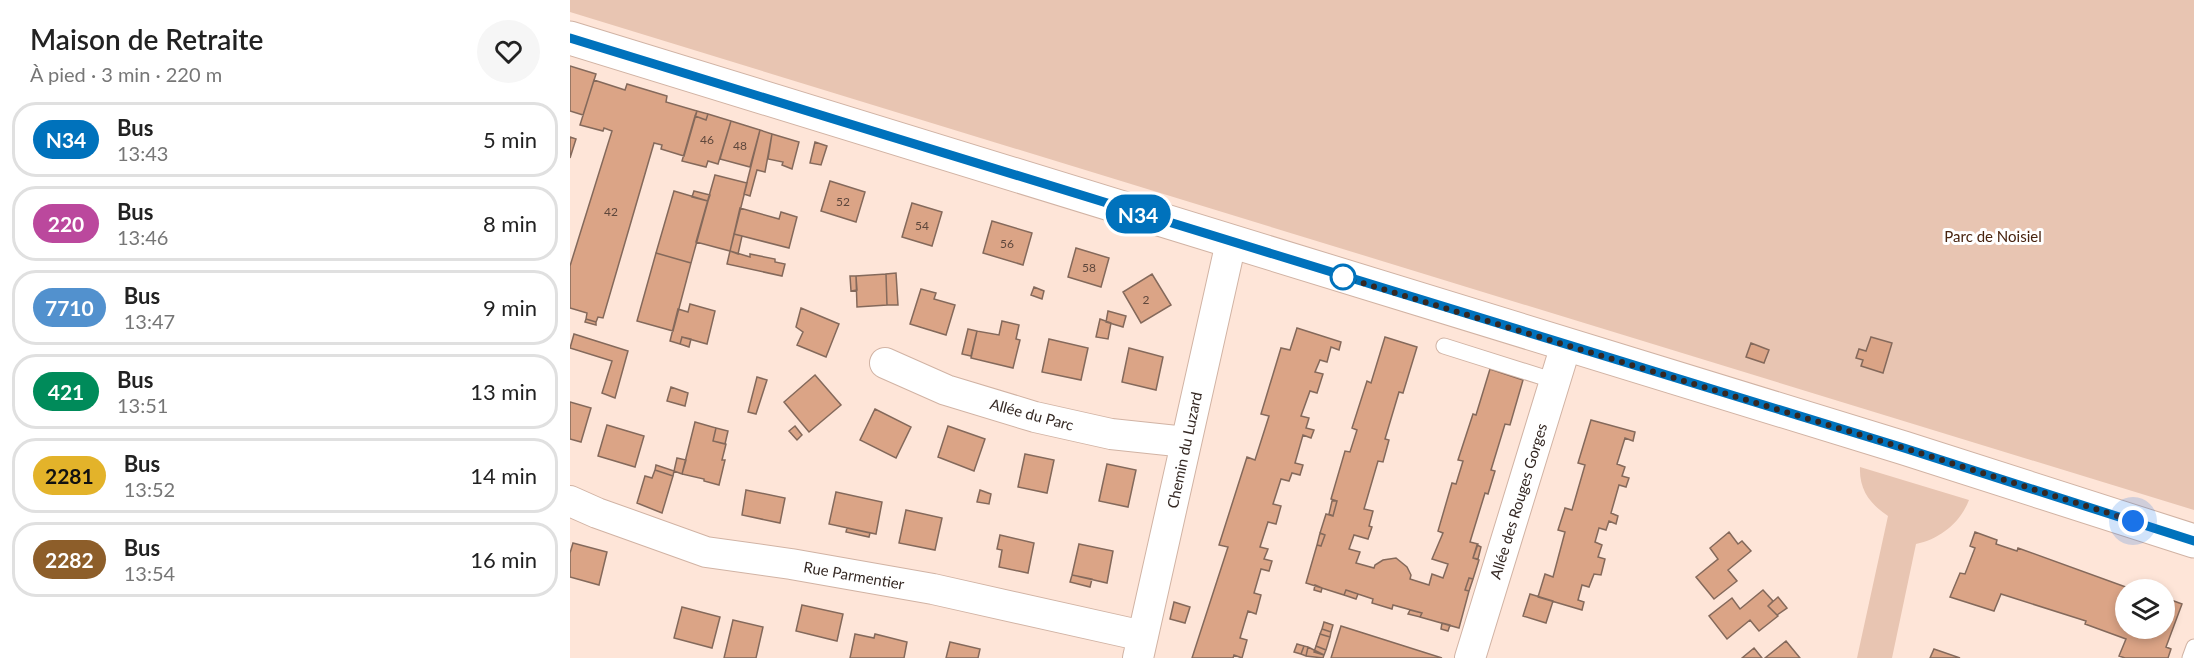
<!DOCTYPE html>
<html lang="fr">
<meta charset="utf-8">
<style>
:root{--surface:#fff;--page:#f6f6f6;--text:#222;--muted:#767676;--line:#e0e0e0}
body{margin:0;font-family:Lato,sans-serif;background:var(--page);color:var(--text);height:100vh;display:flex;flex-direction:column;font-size:22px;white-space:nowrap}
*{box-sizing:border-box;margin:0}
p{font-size:20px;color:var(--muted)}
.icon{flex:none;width:33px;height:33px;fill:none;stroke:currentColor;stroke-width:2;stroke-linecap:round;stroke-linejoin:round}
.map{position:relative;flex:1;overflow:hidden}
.details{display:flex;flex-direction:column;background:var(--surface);width:570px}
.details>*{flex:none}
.badge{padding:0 12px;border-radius:20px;font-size:21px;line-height:39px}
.fabs{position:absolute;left:1545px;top:579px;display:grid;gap:12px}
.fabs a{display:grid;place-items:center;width:60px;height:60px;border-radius:50%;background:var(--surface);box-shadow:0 3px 9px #0003;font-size:30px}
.you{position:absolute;width:30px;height:30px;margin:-15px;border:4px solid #fff;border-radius:50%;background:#1a73e8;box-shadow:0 0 0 9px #1a73e833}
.map>.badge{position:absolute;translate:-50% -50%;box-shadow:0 0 0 3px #fff}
.round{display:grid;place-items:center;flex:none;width:63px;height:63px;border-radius:32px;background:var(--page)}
.headline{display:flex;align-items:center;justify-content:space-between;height:102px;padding:0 30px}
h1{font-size:28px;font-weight:600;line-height:45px}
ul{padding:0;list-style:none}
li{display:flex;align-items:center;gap:18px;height:75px;margin:0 12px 9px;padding:0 18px;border:3px solid var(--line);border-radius:24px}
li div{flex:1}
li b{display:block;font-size:22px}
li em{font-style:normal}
li .badge{min-width:66px;font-weight:700;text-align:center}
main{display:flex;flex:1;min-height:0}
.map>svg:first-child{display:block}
</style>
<main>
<section class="details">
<div class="headline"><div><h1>Maison de Retraite</h1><p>À pied · 3 min · 220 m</p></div><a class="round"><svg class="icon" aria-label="heart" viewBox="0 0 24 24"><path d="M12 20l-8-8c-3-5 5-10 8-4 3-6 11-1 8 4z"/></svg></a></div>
<ul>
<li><span class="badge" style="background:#0072bc;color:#fff">N34</span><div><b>Bus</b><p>13:43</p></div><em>5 min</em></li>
<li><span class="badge" style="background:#bb489d;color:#fff">220</span><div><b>Bus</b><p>13:46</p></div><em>8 min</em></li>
<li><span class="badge" style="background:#5291ce;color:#fff">7710</span><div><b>Bus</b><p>13:47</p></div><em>9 min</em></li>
<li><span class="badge" style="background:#008b5a;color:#fff">421</span><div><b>Bus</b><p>13:51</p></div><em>13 min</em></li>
<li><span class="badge" style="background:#e3b32a;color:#111">2281</span><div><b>Bus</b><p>13:52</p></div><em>14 min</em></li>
<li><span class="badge" style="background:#8d5e2a;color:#fff">2282</span><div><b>Bus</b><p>13:54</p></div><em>16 min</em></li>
</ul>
</section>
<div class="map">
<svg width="1624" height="658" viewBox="0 0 1624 658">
<rect width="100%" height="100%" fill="#fee5d8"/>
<path fill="#e8c5b2" d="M0,0H1624V510L0,12Z
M1290,467L1399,500C1390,523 1370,539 1346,544L1322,658H1287L1318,516C1300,504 1289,490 1290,467Z"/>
<path fill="#dba486" stroke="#84695b" stroke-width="1.5" d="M0,66L26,74L13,115L0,111Z
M24,80L55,90L57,84L97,96L96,102L127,111L114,156L91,149L92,145L84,143L33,318L28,317L26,322L16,319L17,313L0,308V266L42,131L34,128L33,131L10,125Z
M127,111L138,114L136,120L125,116Z
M138,114L161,121L148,164L138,161L136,167L112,161L125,116L136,120Z
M161,121L190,130L180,167L150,159Z
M190,130L202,134L195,172L187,170L180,196L174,194Z
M202,134L229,142L222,169L212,165L213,162L198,159Z
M0,137L6,139L0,158Z
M245,142L257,146L251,165L240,163Z
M145,175L177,183L160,251L126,242Z
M260,181L295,192L286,222L251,211Z
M104,191L138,201L121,263L86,253Z
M124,191L140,195L138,201L122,197Z
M342,203L372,212L362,246L332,237Z
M170,208L209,219L211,212L227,217L219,248L164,234Z
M422,221L462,233L453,265L413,253Z
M164,234L172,236L168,254L160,251Z
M506,248L539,258L531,287L498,277Z
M160,251L180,257V254L205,259V262L215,264L212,276L157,264Z
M86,253L121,263L103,331L67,321Z
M326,273L328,305H317L316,274Z
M316,274L317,305L287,307L286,276Z
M582,274L601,305L571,323L553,292Z
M280,276H286L287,290L281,291Z
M464,287L474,291L472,299L461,295Z
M351,289L366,293L364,299L385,305L376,335L340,324Z
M120,304L145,311L137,344L112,337L110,344L100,341L108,309L118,312Z
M231,308L269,324L256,357L227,345L233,332L226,327Z
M538,311L556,316L553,327L536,322Z
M16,319L26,322V325L15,322Z
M530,319L541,323L538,339L526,337Z
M432,321L449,325L446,339L450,340L443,368L401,358L407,331L429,335Z
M727,328L771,342L769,350L761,347L757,362L750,360L745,372L753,374L747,393L740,391L731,416L739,418L736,428L744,430L741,438L733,435L725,463L733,465L730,475L722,473L719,481L711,479L703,504L711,506L706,524L698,522L690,547L698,549L694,559L702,561L699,571L691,569L684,593L691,595L686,614L678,611L670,638L677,640L672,658L664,655L663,658H622L658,547L649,545L677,457L685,460L699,416L691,414L711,348L720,350Z
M398,329L407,331L401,356L392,354Z
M4,334L58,351L45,398L32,393L42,361L0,348Z
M112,337L121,339L119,347L110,344Z
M815,337L847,347L833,393L829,392L815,439L819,440L813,462L808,461L794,509L803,511L799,526L802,527L798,539L784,535L779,549L790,552L786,563L804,568L805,565L813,560L826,558L837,567L841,575L840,579L859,585L862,574L873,578L878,564L862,559L873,533L868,531L882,483L886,484L893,461L888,460L903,414L906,415L920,369L953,380L940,425L935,424L921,470L925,471L918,494L915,493L900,542L908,544L903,558L909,560L903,579L899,578L895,590L899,591L889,628L850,617L852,613L823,605L822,609L802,603L803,599L776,590L774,595L736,583L747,545L751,546L755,535L750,533L756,514L763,516L767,501L761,499L775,451L780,452L787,430L782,428L797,381L801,383Z
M1301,337L1322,343L1313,373L1291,366L1293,360L1286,358L1289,349L1296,351Z
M479,339L518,348L511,380L472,372Z
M1181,343L1199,350L1194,363L1176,357Z
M559,348L593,357L586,390L552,382Z
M245,375L271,405L239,432L214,402Z
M187,377L197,380L186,414L178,412Z
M101,387L118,393L115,406L97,401Z
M0,402L21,408L11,442L0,439Z
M305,409L341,427L326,458L290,440Z
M1021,420L1065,432L1063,441L1055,438L1047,464L1055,467L1052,476L1059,478L1056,487L1049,485L1041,513L1048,516L1046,524L1039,521L1036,530L1029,528L1025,542L1032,545L1028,557L1035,559L1031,575L1024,574L1019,587L1012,585L1008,600L1014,602L1012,610L968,597L975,574L983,577L995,532L988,530L995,508L1002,510L1015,465L1008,463Z
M125,422L146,428L143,441L156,444L152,460H155L149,485L134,481V479L112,474Z
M37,425L74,436L65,467L28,456Z
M225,426L232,435L227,440L219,431Z
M378,426L415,439L404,471L368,457Z
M146,428L158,431L155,444L143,441Z
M455,454L484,460L477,493L448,487Z
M107,458L116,460L112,474L104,471Z
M537,464L566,470L558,507L529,501Z
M86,465L104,471L103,476L85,470Z
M85,470L103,476L92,513L67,503L75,476L82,478Z
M176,490L215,498L210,523L172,515Z
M410,490L421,494L419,504L407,502Z
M266,492L312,502L306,534L259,524Z
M762,501H767L763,516L759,514Z
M336,510L372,518L365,550L329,543Z
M277,528L300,533L299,537L276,532Z
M1159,532L1168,544L1172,541L1181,551L1158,570L1167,581L1144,599L1126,577L1148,559L1140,548Z
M1405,532L1427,540L1426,544L1447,551L1448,548L1564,590H1556V628H1594L1596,598L1612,604L1596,647L1601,649L1598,658H1555L1549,656L1556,639L1515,624L1516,621L1431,594L1424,611L1380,597L1390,573L1395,574L1405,548L1400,546Z
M750,533L755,535L751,546L747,545Z
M430,535L464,543L458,573L429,567L432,550L427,549Z
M3,543L37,552L29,585L0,577V553Z
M509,544L543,551L537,583L502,575Z
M907,545L911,547L908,559L903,558Z
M502,575L522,579L520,587L500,582Z
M899,578L903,579L899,591L895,590Z
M745,585L752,588L751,592L744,590Z
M776,590L788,594L786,599L774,595Z
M1193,590L1203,601L1198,606L1208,616L1189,631L1180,620L1157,639L1139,616L1162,598L1170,609Z
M960,594L983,601L976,623L953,616Z
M1208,597L1217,608L1207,615L1198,606Z
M604,602L620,607L615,623L600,619Z
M232,605L273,614L267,641L226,631Z
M112,607L150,617L142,648L104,638Z
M840,610L852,613L850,617L838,614Z
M163,620L193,627L186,658H154Z
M754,622L763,625L761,632L752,629Z
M872,623L880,625L878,631L871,629Z
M771,626L872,658H761Z
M752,629L761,632L760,637L750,634Z
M285,634L304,638L305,634L337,642L334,658H280Z
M750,634L760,637L756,650L746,646Z
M1216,641L1230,658H1195Z
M380,642L410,649L408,658H376Z
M727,644L734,646L731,654L724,652Z
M734,646L738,647L736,656L731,654Z
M746,646L756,650L754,655L744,652Z
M738,647L754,655L753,658L736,656Z
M1184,648L1192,658H1172Z
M1364,649L1390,658H1360Z"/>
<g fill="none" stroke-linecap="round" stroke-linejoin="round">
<defs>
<path id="service" d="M874,346L985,381
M1620,658L1624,647"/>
<path id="minor" d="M315,363L376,390L465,417L541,434L616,442
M0,501L27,513L136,552L221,564L363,589L573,636
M568,658L661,242
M900,658L996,345"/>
<path id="secondary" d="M0,38L1334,448L1624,541"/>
</defs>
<use href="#service" stroke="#d1b3a4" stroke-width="17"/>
<use href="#minor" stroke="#d1b3a4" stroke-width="32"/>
<use href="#secondary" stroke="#d1b3a4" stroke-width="35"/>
<use href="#service" stroke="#fff" stroke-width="15"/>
<use href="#minor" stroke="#fff" stroke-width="30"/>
<use href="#secondary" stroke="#fff" stroke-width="33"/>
</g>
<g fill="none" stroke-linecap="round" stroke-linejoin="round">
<defs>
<path id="line" d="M0,38L1334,448L1624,541"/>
</defs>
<use href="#line" stroke="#fff" stroke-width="14"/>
<use href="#line" stroke="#0072bc" stroke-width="9"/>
<path stroke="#342823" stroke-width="6" stroke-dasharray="0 10.8" d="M773,277L1334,448L1563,521"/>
</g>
<circle fill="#fff" stroke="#0072bc" stroke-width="3" cx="773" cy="277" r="12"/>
<g text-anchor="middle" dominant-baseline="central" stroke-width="6" stroke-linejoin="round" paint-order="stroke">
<g font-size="12" fill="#5e473c">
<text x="137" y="139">46</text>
<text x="170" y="145">48</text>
<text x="273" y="201">52</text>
<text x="41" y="211">42</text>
<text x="352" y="225">54</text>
<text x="437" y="243">56</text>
<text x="519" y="267">58</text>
<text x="576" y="299">2</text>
</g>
<g font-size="15" fill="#48230e" stroke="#fff">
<text x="1423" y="236">Parc de Noisiel</text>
</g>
<g font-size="15" fill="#342823" stroke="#fff">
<text transform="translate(462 414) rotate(15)">Allée du Parc</text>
<text transform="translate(614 450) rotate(-78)">Chemin du Luzard</text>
<text transform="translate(948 501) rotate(-73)">Allée des Rouges Gorges</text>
<text transform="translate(284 575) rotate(10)">Rue Parmentier</text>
</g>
</g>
</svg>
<div class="fabs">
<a><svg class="icon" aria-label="layers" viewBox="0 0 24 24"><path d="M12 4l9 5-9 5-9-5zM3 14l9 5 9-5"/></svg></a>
</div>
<div class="you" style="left:1563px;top:521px"></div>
<b class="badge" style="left:568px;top:214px;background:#0072bc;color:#fff">N34</b>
</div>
</main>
